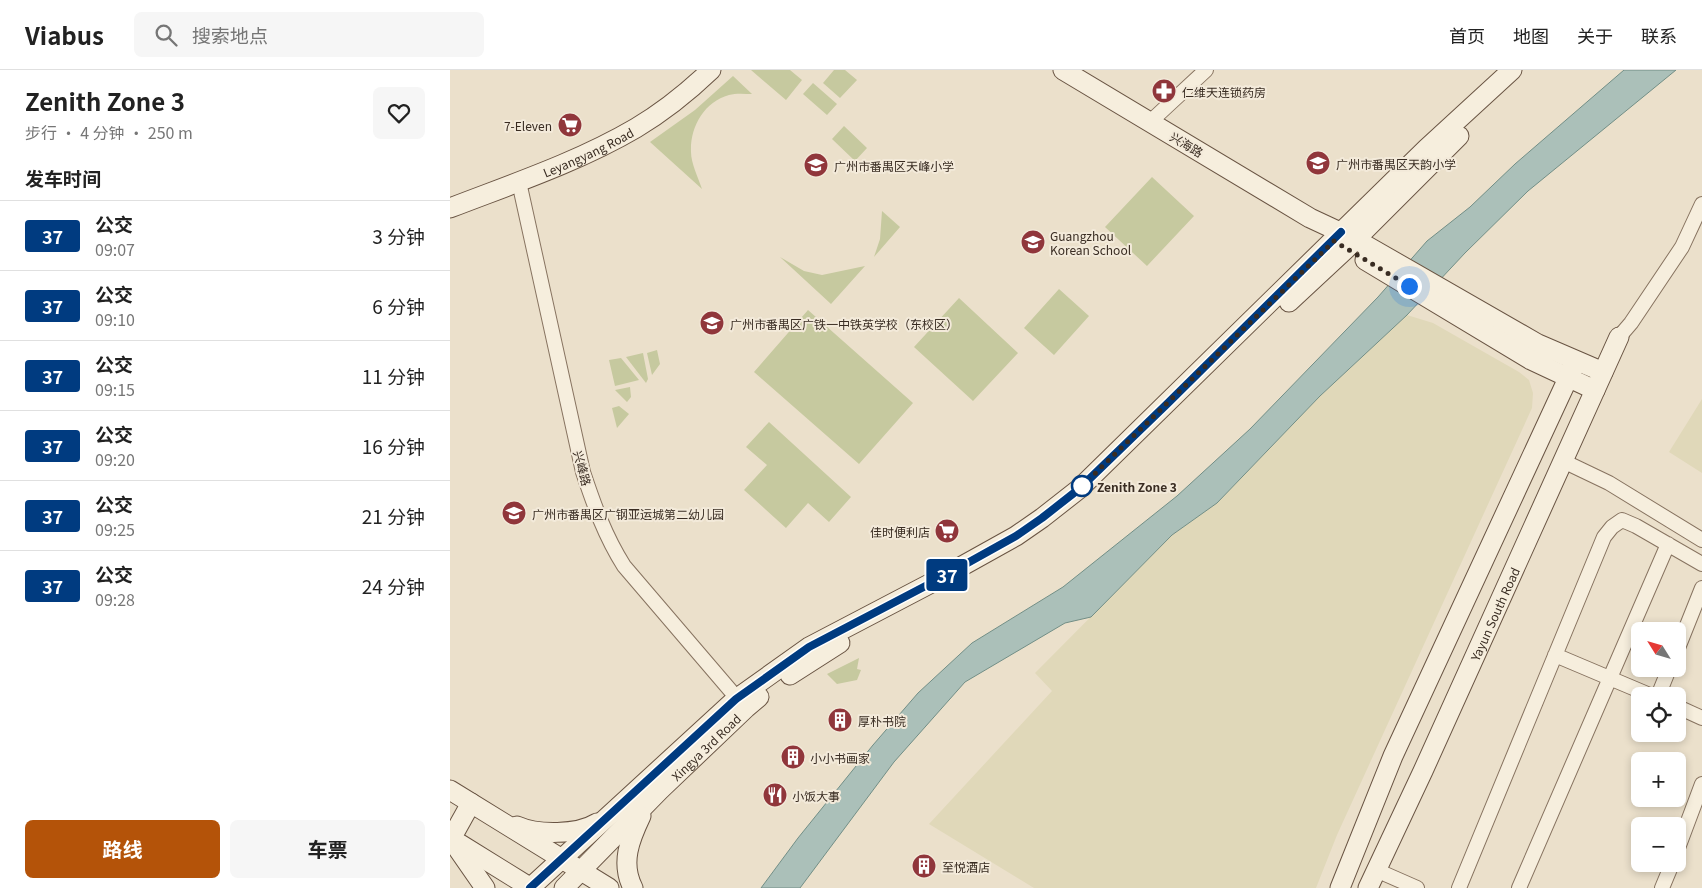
<!DOCTYPE html>
<html lang="zh">
<meta charset="utf-8">
<style>
:root{--surface:#fff;--page:#f6f6f6;--text:#222;--muted:#767676;--line:#e0e0e0;--accent:#b45309}
body{margin:0;font-family:Georgia,"Noto Sans SC",serif;background:var(--page);color:var(--text);height:100vh;display:flex;flex-direction:column;font-size:19px;white-space:nowrap}
*{box-sizing:border-box;margin:0}
p{font-size:16px;color:var(--muted)}
.icon{flex:none;width:28px;height:28px;fill:none;stroke:currentColor;stroke-width:2;stroke-linecap:round;stroke-linejoin:round}
.map{position:relative;flex:1;overflow:hidden}
.details{display:flex;flex-direction:column;background:var(--surface);width:450px}
.details>*{flex:none}
.badge{padding:0 10px;border-radius:4px;font-size:18px;line-height:32px}
.needle{width:32px;rotate:307deg}
.controls{position:absolute;left:1181px;top:552px;display:grid;gap:10px}
.controls a{display:grid;place-items:center;width:55px;height:55px;border-radius:8px;background:var(--surface);box-shadow:0 2px 8px #0003;font-size:25px}
.you{position:absolute;width:25px;height:25px;margin:-12px;border:4px solid #fff;border-radius:50%;background:#1a73e8;box-shadow:0 0 0 8px #1a73e833}
.map>.badge{position:absolute;translate:-50% -50%;box-shadow:0 0 0 2px #fff}
h2{padding:0 25px;font-size:19px;line-height:45px}
.round{display:grid;place-items:center;flex:none;width:52px;height:52px;border-radius:8px;background:var(--page)}
.head{display:flex;align-items:center;justify-content:space-between;height:85px;padding:0 25px}
h1{font-size:24px;font-weight:700;line-height:38px}
.button{display:flex;gap:10px;margin-top:auto;padding:10px 25px}
.button a{flex:1;height:58px;border-radius:8px;background:var(--accent);color:#fff;font-size:20px;font-weight:700;line-height:58px;text-align:center}
.button a+a{background:var(--page);color:var(--text)}
ul{padding:0;list-style:none}
li{display:flex;align-items:center;gap:15px;height:70px;padding:0 25px;border-top:1px solid var(--line)}
li div{flex:1}
li b{display:block;font-size:19px}
li em{font-style:normal}
li .badge{min-width:55px;font-weight:700;text-align:center}
header{display:flex;align-items:center;gap:30px;box-sizing:border-box;height:70px;padding:0 25px;background:var(--surface);border-bottom:1px solid var(--line)}
header strong{font-size:24px}
nav{display:flex;gap:28px;margin-inline-start:auto;font-size:18px}
.search{width:350px;height:45px;background:var(--page);display:flex;align-items:center;gap:12px;box-sizing:border-box;padding:0 18px;border-radius:8px;color:var(--muted);font-size:19px}
main{display:flex;flex:1;min-height:0}
.map>svg:first-child{display:block}
</style>
<header>
<strong>Viabus</strong>
<div class="search"><svg class="icon" aria-label="search" viewBox="0 0 24 24"><circle cx="10" cy="10" r="6"/><path d="M15 15l6 6"/></svg>搜索地点</div>
<nav><a>首页</a><a>地图</a><a>关于</a><a>联系</a></nav>
</header>
<main>
<section class="details">
<div class="head"><div><h1>Zenith Zone 3</h1><p>步行 · 4 分钟 · 250 m</p></div><a class="round"><svg class="icon" aria-label="heart" viewBox="0 0 24 24"><path d="M12 20l-8-8c-3-5 5-10 8-4 3-6 11-1 8 4z"/></svg></a></div>
<h2>发车时间</h2>
<ul>
<li><span class="badge" style="background:#003b80;color:#fff">37</span><div><b>公交</b><p>09:07</p></div><em>3 分钟</em></li>
<li><span class="badge" style="background:#003b80;color:#fff">37</span><div><b>公交</b><p>09:10</p></div><em>6 分钟</em></li>
<li><span class="badge" style="background:#003b80;color:#fff">37</span><div><b>公交</b><p>09:15</p></div><em>11 分钟</em></li>
<li><span class="badge" style="background:#003b80;color:#fff">37</span><div><b>公交</b><p>09:20</p></div><em>16 分钟</em></li>
<li><span class="badge" style="background:#003b80;color:#fff">37</span><div><b>公交</b><p>09:25</p></div><em>21 分钟</em></li>
<li><span class="badge" style="background:#003b80;color:#fff">37</span><div><b>公交</b><p>09:28</p></div><em>24 分钟</em></li>
</ul>
<div class="button"><a>路线</a><a>车票</a></div>
</section>
<div class="map">
<svg width="1252" height="818" viewBox="0 0 1252 818">
<rect width="100%" height="100%" fill="#ebe0cb"/>
<path fill="#e0d8b9" d="M957,245L983,253L1069,302L1079,310L1083,323L1082,338L887,765L866,818H584L479,754L602,621L585,603L722,465L767,433L870,326Z
M1252,329V403L1219,382Z"/>
<path fill="#c6c99f" d="M301,0H340L352,10L336,30Z
M384,0H395L407,10L390,28L373,13Z
M283,6L302,24C295,24 286,23 279,25C254,32 240,57 241,82C241,93 248,107 252,119L200,72L245,40Z
M363,13L387,34L377,45L353,24Z
M394,56L417,78L405,91L382,69Z
M702,107L744,146L697,196L655,157Z
M432,141L450,157L424,187L430,169Z
M330,187L354,201L372,205L415,196L381,234Z
M609,219L639,246L604,285L574,258Z
M509,228L568,283L523,331L464,277Z
M358,240L463,333L409,394L304,302Z
M207,280L210,294L202,305L197,283Z
M193,283L198,309L196,313L176,287Z
M171,288L189,310L165,316L159,290Z
M180,317L181,327L177,332L165,320Z
M169,336L179,344L167,358L162,338Z
M319,352L401,427L379,452L358,433L336,458L294,420L317,395L296,377Z
M409,588L407,599L411,600L407,610L387,614L377,604Z"/>
<path fill="#abc0b9" stroke="#728e86" d="M1174,0H1226L1078,121L1015,183L957,245L870,326L767,433L722,465L641,547L615,553L515,612L444,692L350,818H311L348,768L423,675L468,623L522,573L613,517L727,426L800,359L928,227L977,171L1020,137L1065,94Z"/>
<g fill="none" stroke-linecap="round" stroke-linejoin="round">
<defs>
<path id="street" d="M700,52L756,0
M69,112L133,402C144,435 155,466 174,496L292,634
M1169,267L1181,253L1232,177L1252,134
M1113,391L1159,413L1252,470
M1228,578L1252,518
M1105,585L1202,626
M1208,626L1219,599
M1228,637L1252,648
M1228,778L1252,714
M926,800L967,818
M1009,818L1154,467L1162,457L1172,450L1186,456L1252,494
M1069,818L1218,474
M1212,818L1222,794"/>
<g id="secondary">
<path d="M613,0L860,148L905,169L1088,274L1153,302"/>
<path id="s1" d="M0,138C62,114 128,92 186,58C213,42 238,22 261,0"/>
<path d="M915,190L1081,290L1145,320"/>
<path d="M839,232L896,179L1009,66"/>
<path d="M340,605L390,573"/>
<path d="M0,720L159,818"/>
<path d="M21,733L1,769L35,818"/>
<path d="M67,756C87,765 128,765 147,753"/>
<path d="M10,774L81,818"/>
<path d="M80,818L286,629L359,577L487,510L566,466L592,448L629,419L976,79L1062,0"/>
<path id="s2" d="M114,818L210,720L296,638L309,627"/>
<path d="M183,818C170,793 180,769 191,746"/>
<path d="M890,818L943,686L1126,291"/>
<path id="s3" d="M918,818L973,701L1169,267"/>
</g>
</defs>
<use href="#street" stroke="#877360" stroke-width="16"/>
<use href="#secondary" stroke="#695443" stroke-width="21"/>
<use href="#street" stroke="#f6eedd" stroke-width="14"/>
<use href="#secondary" stroke="#f6eedd" stroke-width="19"/>
</g>
<g fill="none" stroke-linecap="round" stroke-linejoin="round">
<defs>
<path id="line" d="M80,818L286,629L359,577L487,510L566,466L592,448L629,419L718,333L891,162"/>
</defs>
<use href="#line" stroke="#fff" stroke-width="11"/>
<use href="#line" stroke="#003b80" stroke-width="8"/>
<path stroke="#392c22" stroke-width="5" stroke-dasharray="0 9" d="M632,416L629,419L884,171L959,216"/>
</g>
<defs>
<symbol id="pharmacy-disc" viewBox="-11 -11 22 22"><circle r="9.5" fill="#90363b" stroke="#f3eada"/><path d="M-2-6h4v4h4v4h-4v4h-4v-4h-4v-4h4Z" fill="#fff"/></symbol>
<symbol id="supermarket-disc" viewBox="-11 -11 22 22"><circle r="9.5" fill="#90363b" stroke="#f3eada"/><path d="M-6-5.5h2.5l.6 2H6L4.5 2H-2.5L-4.4-4H-6ZM-1.5 3.2a1.3 1.3 0 1 0 .1 0ZM3 3.2a1.3 1.3 0 1 0 .1 0Z" fill="#fff"/></symbol>
<symbol id="school-disc" viewBox="-11 -11 22 22"><circle r="9.5" fill="#90363b" stroke="#f3eada"/><path d="M0-5L7-2L0 1L-7-2ZM-4 1L0 2.5L4 1V4Q0 6-4 4Z" fill="#fff"/></symbol>
<symbol id="building-disc" viewBox="-11 -11 22 22"><circle r="9.5" fill="#90363b" stroke="#f3eada"/><path d="M-4-6H4V6H1V3H-1V6H-4ZM-2.5-4.3h1.7v1.8h-1.7ZM.8-4.3h1.7v1.8H.8ZM-2.5-1h1.7V.8h-1.7ZM.8-1h1.7V.8H.8Z" fill="#fff"/></symbol>
<symbol id="restaurant-disc" viewBox="-11 -11 22 22"><circle r="9.5" fill="#90363b" stroke="#f3eada"/><path d="M-5-6h1v4h1v-4h1v4h1v-4h1v5L-1.5 .5V6h-2V.5L-5-1ZM5-6V6H3V1.5H1.5Q1.5-4 5-6Z" fill="#fff"/></symbol>
</defs>
<g fill-rule="evenodd">
<use href="#pharmacy-disc" x="700" y="7" width="28" height="28"/>
<use href="#supermarket-disc" x="106" y="41" width="28" height="28"/>
<use href="#school-disc" x="854" y="79" width="28" height="28"/>
<use href="#school-disc" x="352" y="81" width="28" height="28"/>
<use href="#school-disc" x="569" y="158" width="28" height="28"/>
<use href="#school-disc" x="248" y="239" width="28" height="28"/>
<use href="#school-disc" x="50" y="429" width="28" height="28"/>
<use href="#supermarket-disc" x="483" y="447" width="28" height="28"/>
<use href="#building-disc" x="376" y="636" width="28" height="28"/>
<use href="#building-disc" x="329" y="673" width="28" height="28"/>
<use href="#restaurant-disc" x="311" y="711" width="28" height="28"/>
<use href="#building-disc" x="460" y="782" width="28" height="28"/>
</g>
<circle fill="#fff" stroke="#003b80" stroke-width="2.5" cx="632" cy="416" r="10"/>
<g text-anchor="middle" dominant-baseline="central" stroke-width="4" stroke-linejoin="round" paint-order="stroke">
<g font-size="12" fill="#392c22" stroke="#f3eada" text-anchor="start">
<text x="732" y="21">仁维天连锁药房</text>
<text x="102" y="55" text-anchor="end">7-Eleven</text>
<text x="886" y="93">广州市番禺区天韵小学</text>
<text x="384" y="95">广州市番禺区天峰小学</text>
<text x="600" y="165">Guangzhou<tspan x="600" dy="14">Korean School</tspan></text>
<text x="280" y="253">广州市番禺区广铁一中铁英学校（东校区）</text>
<text x="82" y="443">广州市番禺区广钢亚运城第二幼儿园</text>
<text x="480" y="461" text-anchor="end">佳时便利店</text>
<text x="408" y="650">厚朴书院</text>
<text x="360" y="687">小小书画家</text>
<text x="342" y="725">小饭大事</text>
<text x="492" y="796">至悦酒店</text>
</g>
<g font-size="12" fill="#392c22" stroke="#f3eada">
<text transform="translate(737 74) rotate(31)">兴海路</text>
<text stroke="none"><textPath href="#s1" startOffset="149">Leyangyang Road</textPath></text>
<text transform="translate(133 398) rotate(75)">兴峰路</text>
<text stroke="none"><textPath href="#s3" startOffset="302">Yayun South Road</textPath></text>
<text stroke="none"><textPath href="#s2" startOffset="200">Xingya 3rd Road</textPath></text>
</g>
<g font-size="12" font-weight="bold" fill="#392c22" stroke="#f3eada" text-anchor="start">
<text x="647" y="416">Zenith Zone 3</text>
</g>
</g>
</svg>
<div class="controls">
<a><svg class="needle" viewBox="-14 -14 28 28"><path d="M0-13l5 13h-10z" fill="#e53935"/><path d="M0 13l5-13h-10z" fill="#767676"/></svg></a>
<a><svg class="icon" aria-label="locate" viewBox="0 0 24 24"><circle cx="12" cy="12" r="6"/><path d="M12 2v4M12 18v4M2 12h4M18 12h4"/></svg></a>
<a>+</a>
<a>−</a>
</div>
<div class="you" style="left:959px;top:216px"></div>
<b class="badge" style="left:497px;top:505px;background:#003b80;color:#fff">37</b>
</div>
</main>
